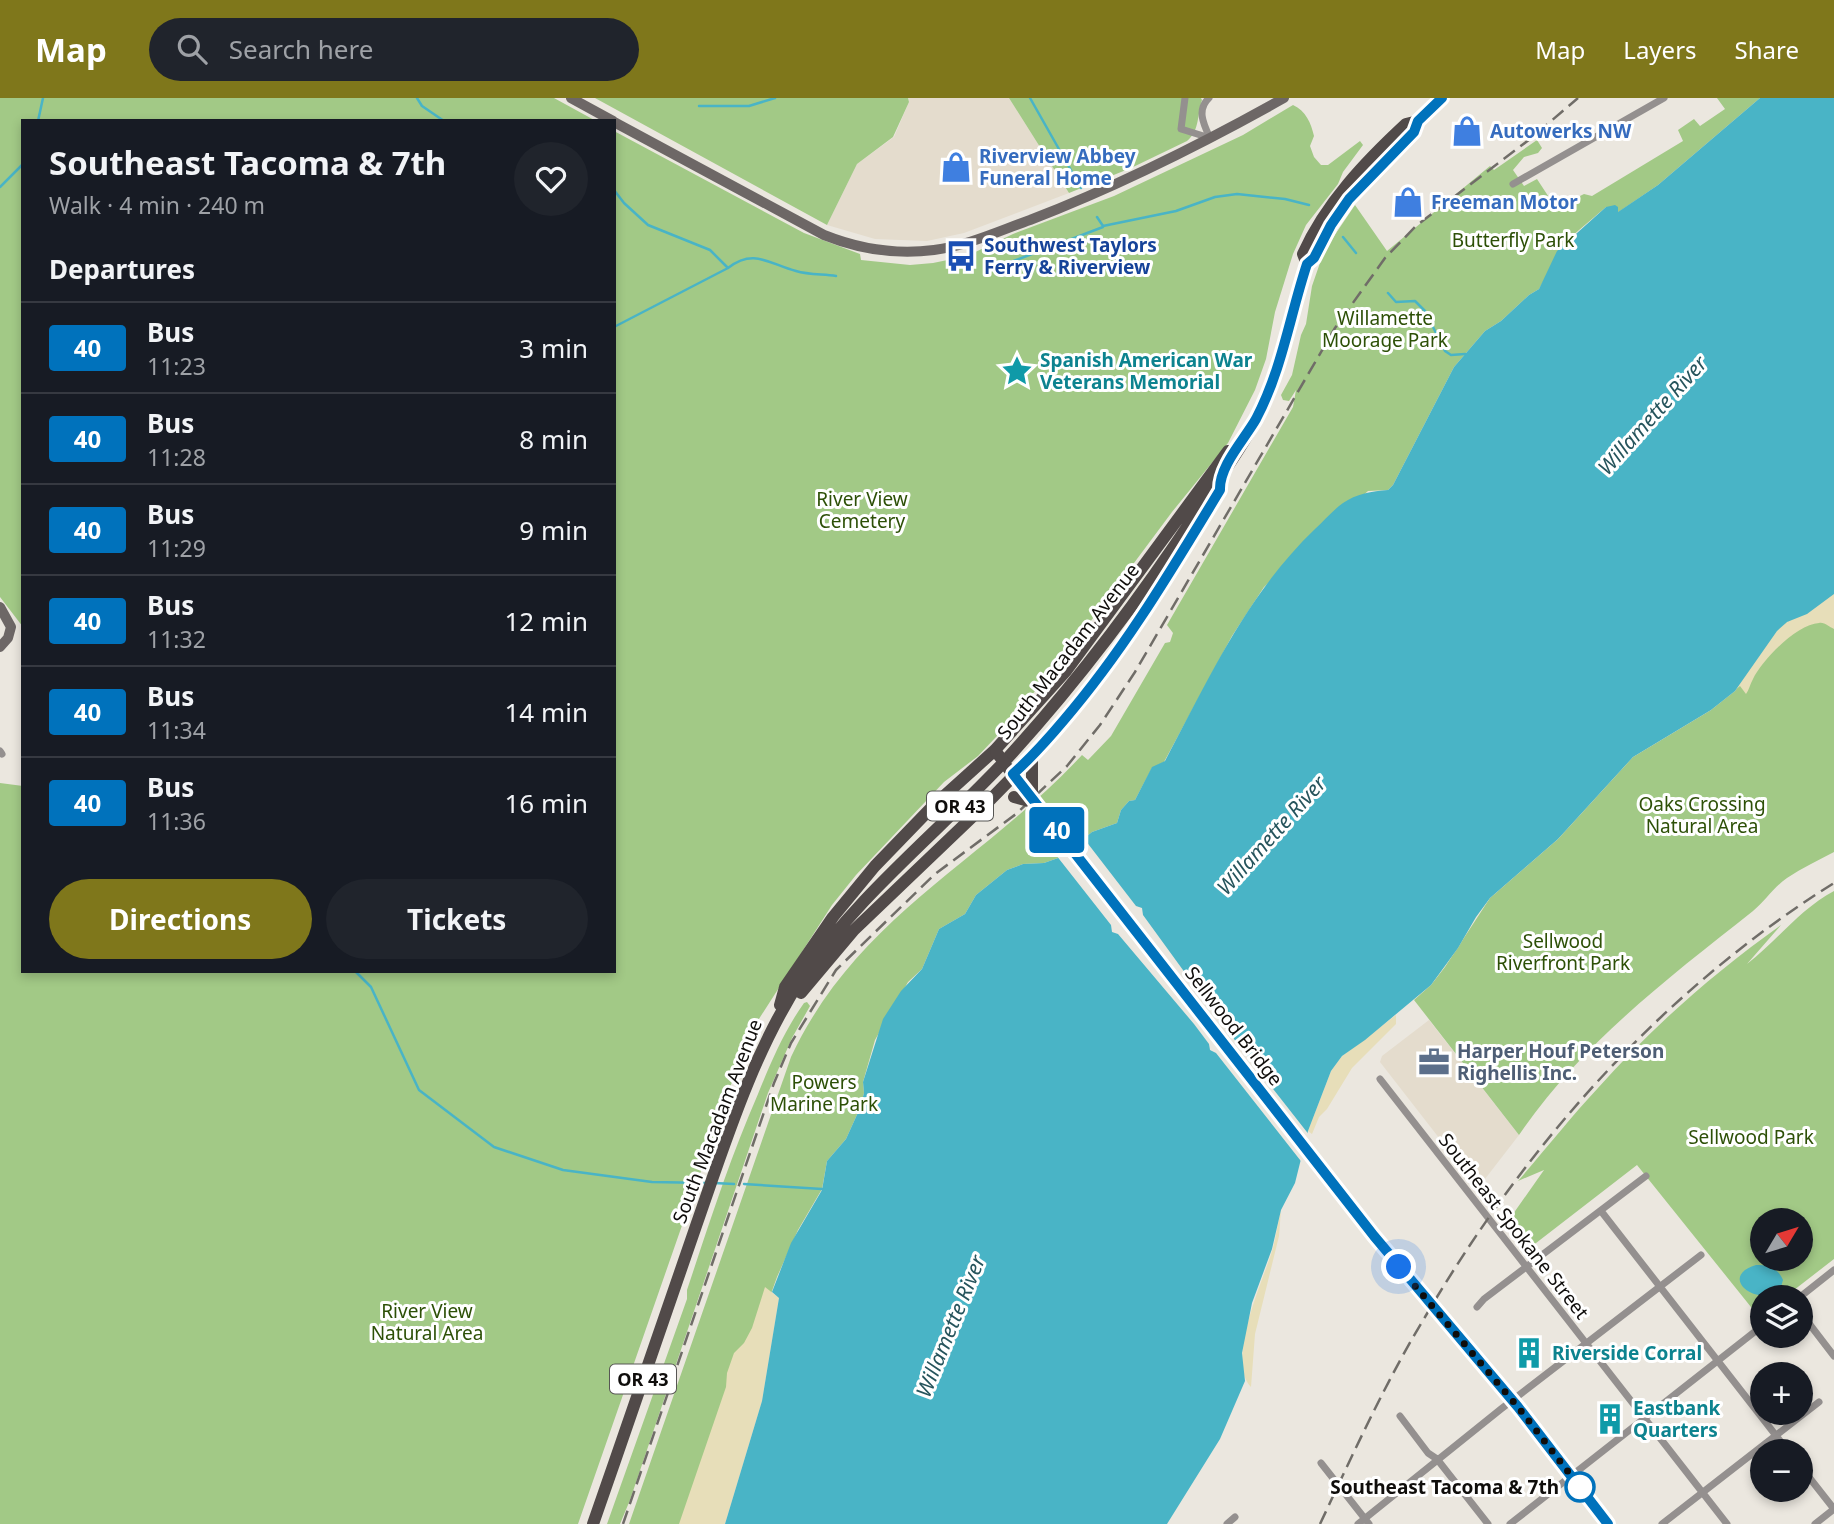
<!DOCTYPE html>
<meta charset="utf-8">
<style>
:root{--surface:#171b24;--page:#20242c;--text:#f1f3f6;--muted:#9ea1a6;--line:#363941;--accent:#7f771b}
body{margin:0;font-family:"Noto Sans",sans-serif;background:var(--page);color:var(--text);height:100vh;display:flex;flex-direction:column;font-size:26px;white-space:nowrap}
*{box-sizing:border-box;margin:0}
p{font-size:23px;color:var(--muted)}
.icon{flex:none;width:38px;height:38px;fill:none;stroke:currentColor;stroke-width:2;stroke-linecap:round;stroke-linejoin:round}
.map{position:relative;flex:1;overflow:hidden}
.drawer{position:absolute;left:21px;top:21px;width:595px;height:854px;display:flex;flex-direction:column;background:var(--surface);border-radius:0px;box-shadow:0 4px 10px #0003}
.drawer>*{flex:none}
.badge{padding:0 14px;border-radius:5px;font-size:24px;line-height:46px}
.needle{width:46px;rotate:52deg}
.buttons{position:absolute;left:1750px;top:1110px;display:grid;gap:14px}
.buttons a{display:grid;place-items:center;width:63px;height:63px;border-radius:50%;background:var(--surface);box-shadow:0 4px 10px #0003;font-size:35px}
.you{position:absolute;width:35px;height:35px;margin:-18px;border:5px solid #fff;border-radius:50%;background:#1a73e8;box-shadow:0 0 0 10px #1a73e833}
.map>.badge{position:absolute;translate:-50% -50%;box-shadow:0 0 0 4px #fff}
h2{padding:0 28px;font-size:26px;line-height:63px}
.round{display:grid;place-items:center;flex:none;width:74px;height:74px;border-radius:37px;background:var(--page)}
.summary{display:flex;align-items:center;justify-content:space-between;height:119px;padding:0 28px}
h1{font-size:33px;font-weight:700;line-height:52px}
.cta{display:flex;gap:14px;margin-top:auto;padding:14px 28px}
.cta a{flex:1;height:80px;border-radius:42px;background:var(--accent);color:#fff;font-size:28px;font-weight:700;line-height:80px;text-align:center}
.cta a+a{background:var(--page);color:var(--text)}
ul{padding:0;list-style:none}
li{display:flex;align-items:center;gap:21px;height:91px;padding:0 28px;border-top:2px solid var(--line)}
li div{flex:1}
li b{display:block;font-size:26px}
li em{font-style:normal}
li .badge{min-width:77px;font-weight:700;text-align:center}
header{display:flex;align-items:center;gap:42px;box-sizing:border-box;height:98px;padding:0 35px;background:var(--accent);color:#fff}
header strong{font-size:33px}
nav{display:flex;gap:38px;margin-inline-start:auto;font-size:24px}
.search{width:490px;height:63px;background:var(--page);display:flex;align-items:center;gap:18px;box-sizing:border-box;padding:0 24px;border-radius:38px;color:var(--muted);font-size:26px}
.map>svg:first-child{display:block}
</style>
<header>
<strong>Map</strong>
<div class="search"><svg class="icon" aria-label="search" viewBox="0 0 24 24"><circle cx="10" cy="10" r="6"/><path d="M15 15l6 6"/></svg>Search here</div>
<nav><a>Map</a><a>Layers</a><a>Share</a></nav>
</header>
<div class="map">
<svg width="1834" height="1426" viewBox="0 0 1834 1426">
<rect width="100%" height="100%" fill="#ebe7df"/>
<path fill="#e4dccd" d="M908,0H1009L1069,95L964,135L927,143L875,141L827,127L857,66L894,39L909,4Z
M1429,922L1519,1037L1478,1090L1380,964L1382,958Z"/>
<path fill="#a2c986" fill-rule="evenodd" d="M0,0H554L596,23H23V529L0,499Z
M595,0H908L909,4L893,39L857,66L827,127Z
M1009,0H1201L1202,2C1197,17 1200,32 1187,43L1131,70L1069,95Z
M1717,0H1760L1658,87L1617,115L1618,109H1606L1565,144L1539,191L1529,197L1501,223L1485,233L1454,269L1393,387L1388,392L1368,393L1264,489L1232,538L1164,664L1152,670L1135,702L1129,703L1121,712L1117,725L1092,734L1061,759L1044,765L1023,766L1007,772L976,797L965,816L939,831L922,871L908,884L875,942L863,984L864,995L860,1010L846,1041L827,1063L822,1091L798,1132L777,1179L689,1426H629L791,959C857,818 982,765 1082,657L1088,662L1111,638L1165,545L1170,544L1173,535L1167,527L1293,309L1296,292L1289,303L1283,302L1281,297L1292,277L1301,237L1306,226L1312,188L1321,162L1330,144L1355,107L1387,153L1490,68L1494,72L1537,42L1542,50L1538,55L1524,59L1513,72L1524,88L1537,81L1556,110L1584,96L1592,98L1683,43L1678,32L1694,21L1700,28L1725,11Z
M1293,7C1306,13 1311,25 1314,38L1310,48L1314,59L1321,67H1328L1360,43L1363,47L1343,74L1338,86L1306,127L1293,156L1275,214L1266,261L1255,292L1228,345L1172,414L1064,559L996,639L978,658L944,684L856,777L832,807L748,938L578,1426H0V685L23,688V873H614V33L804,135L860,156L861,162L910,167L933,165L967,158L1013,136L1114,98L1243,37Z
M1834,496V754C1819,762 1802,770 1787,780C1774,789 1765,803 1753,813C1667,881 1581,946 1519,1037L1414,902L1431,887L1445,869L1490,800L1558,741L1633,659L1711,612L1735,593L1777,533L1787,524Z
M1834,793V1161L1785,1199H1762V1216L1759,1219L1637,1067L1527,1152L1506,1126L1544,1072L1518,1083C1545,1052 1570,1020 1598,990C1652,929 1715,874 1781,827L1747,866C1777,843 1800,811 1834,793ZM1762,1122H1801V1160H1762Z
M807,904L810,908L792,940L768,995L630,1402L620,1426H607L687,1201V1192C709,1126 730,1060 758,996C771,964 784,933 804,905Z"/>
<path fill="#e7deb9" d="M1834,490V531C1829,529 1825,524 1819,525C1797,526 1762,562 1753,581C1750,586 1749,592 1746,596L1740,588L1711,612L1633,659L1558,741L1490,800L1476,819L1458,850L1431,887L1507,769L1772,535Z
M1396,917V926L1352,970L1327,1011L1319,1019L1312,1036L1308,1033L1331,973L1342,958Z
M1281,1112L1279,1138L1255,1236L1251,1289C1225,1262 1264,1181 1273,1150C1276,1137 1278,1125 1281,1112Z
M765,1189L779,1200L762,1303L725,1426H679L726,1289L727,1275L734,1255L744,1245L752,1230Z"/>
<path fill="#49b4c6" d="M1760,0H1834V496L1807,516L1787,524L1777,533L1735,593L1711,612L1633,659L1558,741L1490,800L1476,819L1458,850L1431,887L1365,942L1342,958L1331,973L1308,1033L1295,1085L1281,1112L1272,1151L1252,1205L1242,1255L1245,1283L1220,1341L1167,1426H725L762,1303L779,1200L772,1194L791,1145L822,1092L827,1063L846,1041L860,1010L864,995L863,984L883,921L901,893L922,871L939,831L965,816L976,797L1007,772L1023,766L1044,765L1061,759L1092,734L1117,725L1121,712L1129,703L1135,702L1152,669L1165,663C1208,582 1247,496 1315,431C1324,423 1333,412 1343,405C1356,396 1372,393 1388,392L1393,387L1454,269L1485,233L1501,223L1529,197L1539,191L1557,153L1606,109L1615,107L1618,109V114L1658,87Z
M1756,1167C1768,1167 1778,1170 1783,1182L1780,1192C1755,1210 1718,1178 1756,1167Z"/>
<path fill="#ebe7df" d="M1082,738L1136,808L1142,810L1143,817L1212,912L1227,932L1233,934L1234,941L1310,1038L1304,1067L1216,955L1210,952L1209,946L1194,926L1118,836L1112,834L1111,827L1056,757Z"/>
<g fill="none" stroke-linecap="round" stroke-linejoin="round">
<path stroke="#49b4c6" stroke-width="2.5" d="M417,0L422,8L444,23
M1030,0L1081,90
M699,8H749L775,0
M38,23L43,0
M0,89L23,66
M614,92L624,105L648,127L710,152L728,170C754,150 769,166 796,173C809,177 823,176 836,178
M1097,119L1103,128L1176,113L1215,99L1237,96L1285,101L1309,107
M1343,139L1356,155
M1011,164L1103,129
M1388,195L1396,204L1415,203L1425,213L1445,253L1451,257L1465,256
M614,229L728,170
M355,873L371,889L419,992L494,1049L563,1072L652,1084L707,1085
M714,1085L734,1086
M744,1086L822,1091"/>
<path stroke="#94908f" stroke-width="7" d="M1185,0L1181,31L1210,40
M1209,0C1196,12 1204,27 1210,40
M1513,86L1664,0
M0,653L2,656
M1380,981L1727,1426
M1601,1113L1788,1353
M1800,1199L1834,1172
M1477,1209L1484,1201L1646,1078
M1801,1215L1834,1258
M1400,1318L1428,1355L1437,1361L1488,1426
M1321,1365L1369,1426
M1801,1369L1834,1411
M1227,1426L1235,1419
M1358,1426L1501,1311L1701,1157
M1510,1426L1762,1228
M1662,1426L1819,1304
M1815,1426L1834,1411"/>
<path stroke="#6d6766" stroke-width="10" d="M571,0L613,23
M614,24L824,137C859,151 896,157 934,152C967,148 999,133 1030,122C1118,88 1202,46 1284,0
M0,509L11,529L8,540L0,549"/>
<path stroke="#514a49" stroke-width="12" d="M1307,166L1303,156C1326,105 1365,64 1406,26L1418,23L1442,0
M1008,670L1032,700
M1032,700V659
M1036,705L1177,886
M801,895L854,832L989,703L1032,659L1074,610L1122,549L1212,405
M780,907L785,889L833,819L875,768L933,708L995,652L1066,573L1228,353
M1446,1225L1518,1309L1608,1426
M593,1426C628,1326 662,1226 697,1125C726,1042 753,955 801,881C856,799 936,736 1003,665C1076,586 1142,498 1201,408C1226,371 1253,334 1270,293C1287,252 1293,208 1307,166C1321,154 1335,119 1349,101C1368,77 1392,56 1414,35L1418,23"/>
<path stroke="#706d68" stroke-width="2.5" stroke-dasharray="14 7" stroke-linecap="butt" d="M623,1426L774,985L791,945L836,872L935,776L1016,716L1067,668L1100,627L1135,574L1335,230L1385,160L1416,128L1530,41L1578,0
M1320,1426C1353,1356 1385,1285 1425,1219C1527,1045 1663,892 1834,785"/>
<path stroke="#514a49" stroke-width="12" d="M996,654L1005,665
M1014,699L1036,705
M1177,886L1374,1138L1446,1225"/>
</g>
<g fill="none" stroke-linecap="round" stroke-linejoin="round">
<defs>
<path id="line" d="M1442,0L1418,23L1414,34L1349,101L1331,127L1314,160L1307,166C1290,217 1282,272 1256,321C1244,342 1219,368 1220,392C1172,471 1125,551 1064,622C1048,641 1032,659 1013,676L1374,1138L1518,1309L1608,1426"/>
</defs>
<use href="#line" stroke="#fff" stroke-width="16"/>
<use href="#line" stroke="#0072bc" stroke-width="10"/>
<path stroke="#0f0d0b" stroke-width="7" stroke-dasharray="0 12.6" d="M1399,1169L1518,1309L1580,1389"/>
</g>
<defs>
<symbol id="shop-bare" viewBox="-9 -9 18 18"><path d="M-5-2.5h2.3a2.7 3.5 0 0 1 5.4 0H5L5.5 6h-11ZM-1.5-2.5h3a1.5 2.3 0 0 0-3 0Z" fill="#3f7fe0" stroke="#fff" stroke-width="2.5" paint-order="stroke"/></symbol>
<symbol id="bus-bare" viewBox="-9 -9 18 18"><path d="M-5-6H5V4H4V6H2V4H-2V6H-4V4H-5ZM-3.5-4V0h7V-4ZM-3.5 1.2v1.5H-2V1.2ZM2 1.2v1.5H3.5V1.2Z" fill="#1a4fb4" stroke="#fff" stroke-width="2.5" paint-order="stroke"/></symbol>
<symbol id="sight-bare" viewBox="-9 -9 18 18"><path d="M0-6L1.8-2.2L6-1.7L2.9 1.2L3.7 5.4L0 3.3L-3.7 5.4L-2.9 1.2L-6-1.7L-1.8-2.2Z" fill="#0f9aa8" stroke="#fff" stroke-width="2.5" paint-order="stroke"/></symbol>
<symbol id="office-bare" viewBox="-9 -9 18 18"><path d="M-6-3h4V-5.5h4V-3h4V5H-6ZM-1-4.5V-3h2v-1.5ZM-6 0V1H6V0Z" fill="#5c6f8a" stroke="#fff" stroke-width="2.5" paint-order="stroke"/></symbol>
<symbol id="building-bare" viewBox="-9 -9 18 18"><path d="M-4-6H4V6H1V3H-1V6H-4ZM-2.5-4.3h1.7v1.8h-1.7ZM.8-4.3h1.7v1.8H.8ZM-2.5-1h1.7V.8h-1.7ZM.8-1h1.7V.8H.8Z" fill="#0f9aa8" stroke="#fff" stroke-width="2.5" paint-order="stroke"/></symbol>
</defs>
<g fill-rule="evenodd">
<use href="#shop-bare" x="1445" y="11" width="44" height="44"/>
<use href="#shop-bare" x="934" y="47" width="44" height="44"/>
<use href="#shop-bare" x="1386" y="82" width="44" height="44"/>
<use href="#bus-bare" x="939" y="136" width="44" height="44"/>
<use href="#sight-bare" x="995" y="251" width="44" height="44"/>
<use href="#office-bare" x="1412" y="942" width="44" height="44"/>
<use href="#building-bare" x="1507" y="1233" width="44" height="44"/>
<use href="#building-bare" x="1588" y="1299" width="44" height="44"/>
</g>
<circle fill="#fff" stroke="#0072bc" stroke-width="3.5" cx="1580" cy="1389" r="14"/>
<g text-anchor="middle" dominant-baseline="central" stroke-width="6" stroke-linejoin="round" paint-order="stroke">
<g fill="#fff" stroke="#575654" stroke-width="2">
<rect x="927" y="693.5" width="66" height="29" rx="5"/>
<rect x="610" y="1266.5" width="66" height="29" rx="5"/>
</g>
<g font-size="18" font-weight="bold" fill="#0f0d0b">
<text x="960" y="708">OR 43</text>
<text x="643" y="1281">OR 43</text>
</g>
<g font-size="19" font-weight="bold" fill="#366cbe" stroke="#fff" text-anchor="start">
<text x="1490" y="33">Autowerks NW</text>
<text x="979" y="58">Riverview Abbey<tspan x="979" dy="22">Funeral Home</tspan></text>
<text x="1431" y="104">Freeman Motor</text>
</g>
<g font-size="19" fill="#2d5007" stroke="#fff">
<text x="1513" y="142">Butterfly Park</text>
<text x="1385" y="220">Willamette<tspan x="1385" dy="22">Moorage Park</tspan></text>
<text x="862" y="401">River View<tspan x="862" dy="22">Cemetery</tspan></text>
<text x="1702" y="706">Oaks Crossing<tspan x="1702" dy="22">Natural Area</tspan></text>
<text x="1563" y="843">Sellwood<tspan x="1563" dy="22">Riverfront Park</tspan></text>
<text x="824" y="984">Powers<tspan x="824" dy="22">Marine Park</tspan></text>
<text x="1751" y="1039">Sellwood Park</text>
<text x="427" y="1213">River View<tspan x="427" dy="22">Natural Area</tspan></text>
</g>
<g font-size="19" font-weight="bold" fill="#164399" stroke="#fff" text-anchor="start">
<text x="984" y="147">Southwest Taylors<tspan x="984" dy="22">Ferry &amp; Riverview</tspan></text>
</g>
<g font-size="19" font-weight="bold" fill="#0d838f" stroke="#fff" text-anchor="start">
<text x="1040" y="262">Spanish American War<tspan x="1040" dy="22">Veterans Memorial</tspan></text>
<text x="1552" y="1255">Riverside Corral</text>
<text x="1633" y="1310">Eastbank<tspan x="1633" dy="22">Quarters</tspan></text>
</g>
<g font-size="19" fill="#0f0d0b" stroke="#fff">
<text transform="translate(1068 553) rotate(-52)">South Macadam Avenue</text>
<text transform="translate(1234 928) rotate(52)">Sellwood Bridge</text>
<text transform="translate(717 1023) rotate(-69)">South Macadam Avenue</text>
<text transform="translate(1514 1128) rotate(52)">Southeast Spokane Street</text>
</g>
<g font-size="19" font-weight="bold" fill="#4e5e75" stroke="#fff" text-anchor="start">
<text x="1457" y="953">Harper Houf Peterson<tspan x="1457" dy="22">Righellis Inc.</tspan></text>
</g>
<g font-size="19" font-weight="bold" fill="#0f0d0b" stroke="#fff" text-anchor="end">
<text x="1559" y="1389">Southeast Tacoma &amp; 7th</text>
</g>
<g font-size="21" font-style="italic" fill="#26545c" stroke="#fff">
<text transform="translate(1652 317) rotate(-48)">Willamette River</text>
<text transform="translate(1271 737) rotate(-48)">Willamette River</text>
<text transform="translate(950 1228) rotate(-68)">Willamette River</text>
</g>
</g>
</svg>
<div class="buttons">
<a><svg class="needle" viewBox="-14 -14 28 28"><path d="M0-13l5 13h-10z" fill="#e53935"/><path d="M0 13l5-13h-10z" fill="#9ea1a6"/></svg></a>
<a><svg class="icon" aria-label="layers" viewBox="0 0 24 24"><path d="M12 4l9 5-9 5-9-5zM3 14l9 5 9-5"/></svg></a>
<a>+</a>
<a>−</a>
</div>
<div class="you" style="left:1399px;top:1169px"></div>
<b class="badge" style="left:1057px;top:732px;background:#0072bc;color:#fff">40</b>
<section class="drawer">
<div class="summary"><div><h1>Southeast Tacoma &amp; 7th</h1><p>Walk · 4 min · 240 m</p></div><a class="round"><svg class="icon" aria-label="heart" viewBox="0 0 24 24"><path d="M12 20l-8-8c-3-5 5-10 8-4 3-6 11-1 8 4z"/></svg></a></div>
<h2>Departures</h2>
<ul>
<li><span class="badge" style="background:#0072bc;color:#fff">40</span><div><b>Bus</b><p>11:23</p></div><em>3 min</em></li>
<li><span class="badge" style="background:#0072bc;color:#fff">40</span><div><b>Bus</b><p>11:28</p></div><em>8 min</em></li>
<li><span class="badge" style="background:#0072bc;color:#fff">40</span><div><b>Bus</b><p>11:29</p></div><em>9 min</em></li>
<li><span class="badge" style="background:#0072bc;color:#fff">40</span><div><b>Bus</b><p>11:32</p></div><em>12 min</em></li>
<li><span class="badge" style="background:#0072bc;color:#fff">40</span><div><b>Bus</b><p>11:34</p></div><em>14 min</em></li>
<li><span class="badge" style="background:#0072bc;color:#fff">40</span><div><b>Bus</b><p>11:36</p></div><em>16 min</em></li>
</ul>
<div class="cta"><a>Directions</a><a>Tickets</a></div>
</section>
</div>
